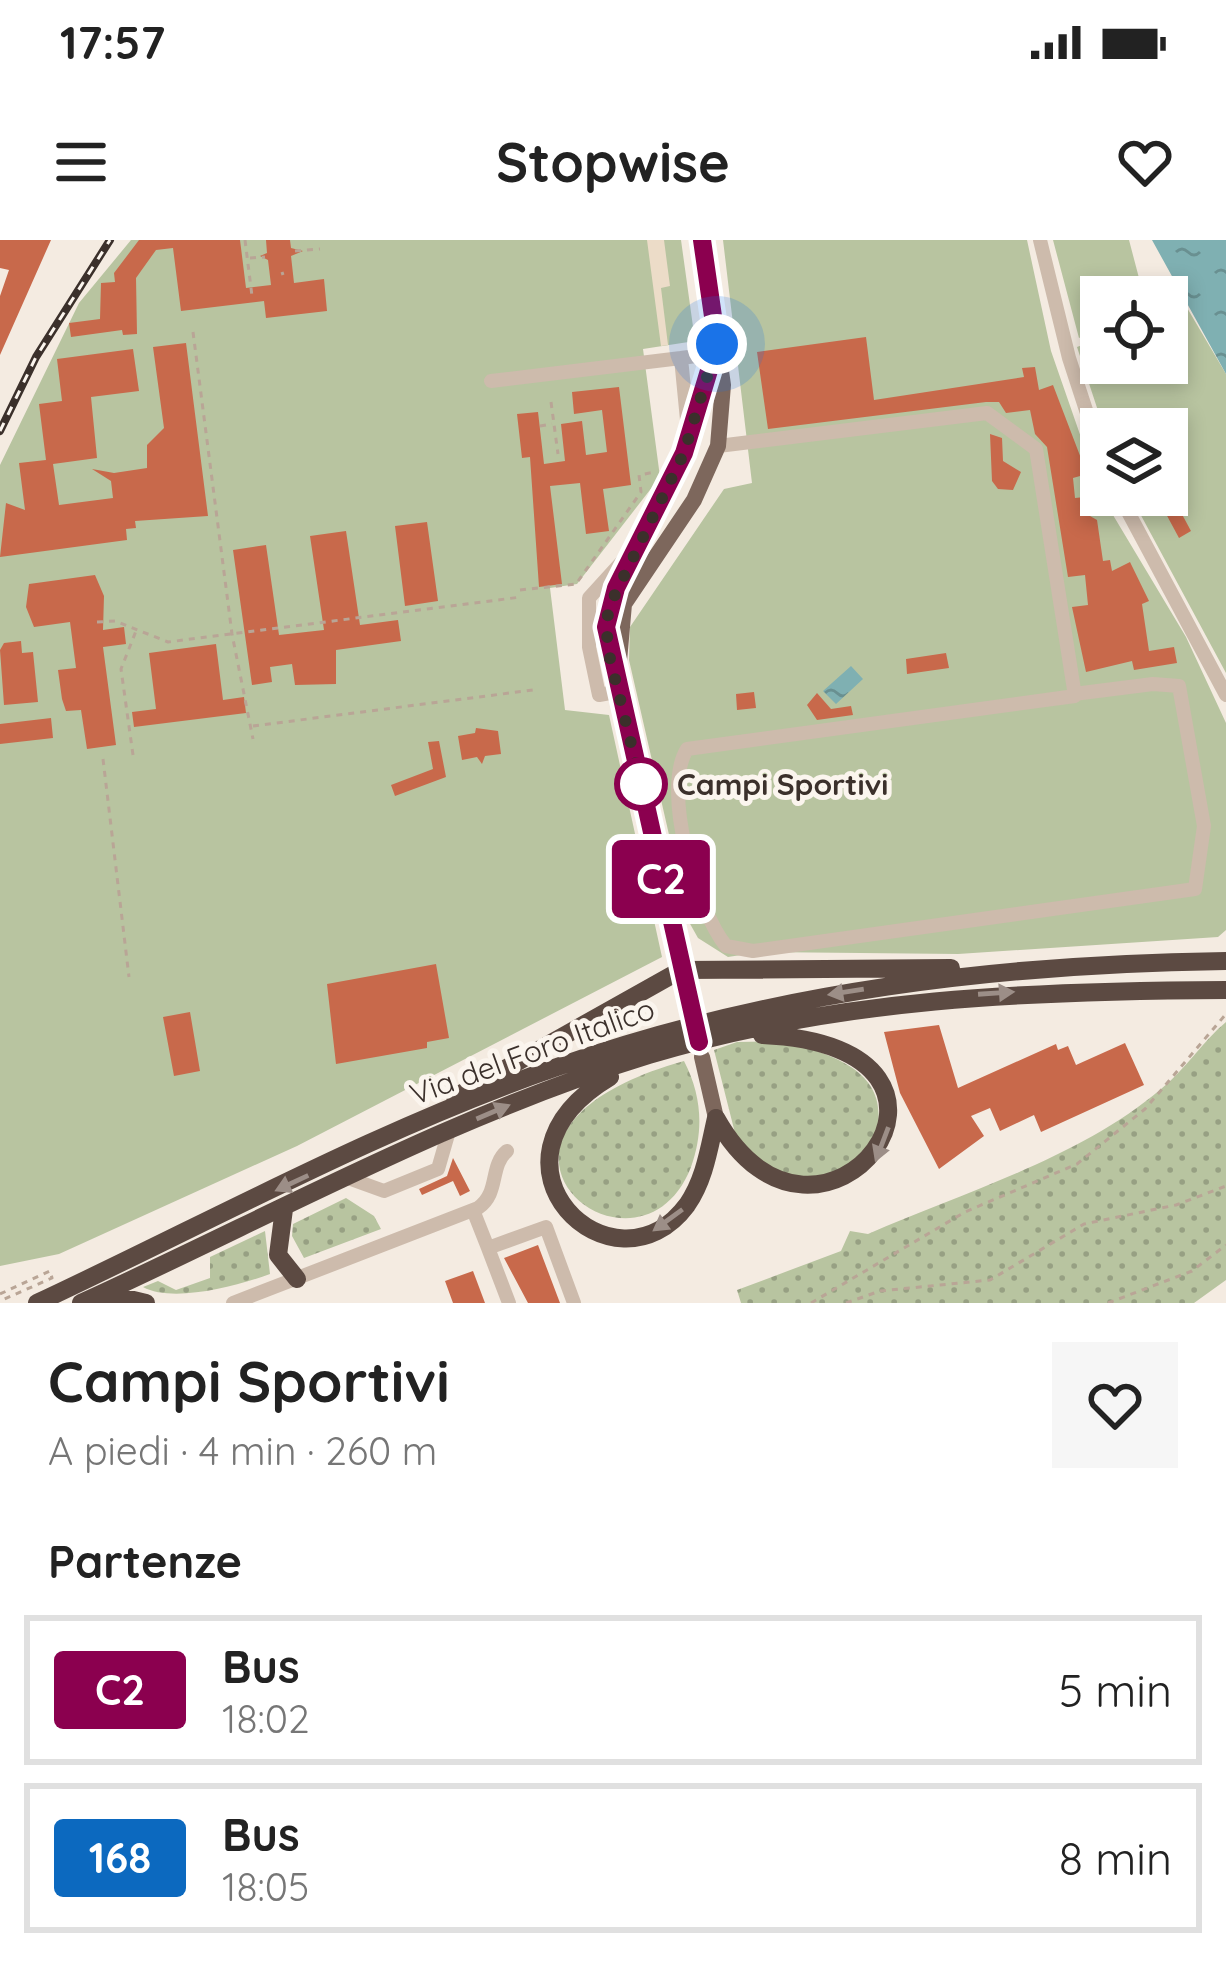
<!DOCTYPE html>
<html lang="it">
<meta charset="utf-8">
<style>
:root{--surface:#fff;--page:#f6f6f6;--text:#222;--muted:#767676;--line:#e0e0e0}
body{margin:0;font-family:Quicksand,sans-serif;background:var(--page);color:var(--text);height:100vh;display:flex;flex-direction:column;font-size:45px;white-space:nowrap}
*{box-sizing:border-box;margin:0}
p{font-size:39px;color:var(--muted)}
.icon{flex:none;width:66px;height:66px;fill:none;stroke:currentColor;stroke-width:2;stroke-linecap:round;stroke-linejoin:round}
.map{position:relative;height:1063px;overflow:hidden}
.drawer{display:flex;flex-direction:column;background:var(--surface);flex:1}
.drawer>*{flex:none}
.badge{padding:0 24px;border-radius:9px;font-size:42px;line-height:78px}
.buttons{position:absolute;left:1080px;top:36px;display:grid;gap:24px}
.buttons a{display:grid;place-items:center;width:108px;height:108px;border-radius:0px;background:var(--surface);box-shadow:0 6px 18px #0003;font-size:60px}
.you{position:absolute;width:60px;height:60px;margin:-30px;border:9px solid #fff;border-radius:50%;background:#1a73e8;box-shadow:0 0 0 18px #1a73e833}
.map>.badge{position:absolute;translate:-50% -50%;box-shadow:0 0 0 6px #fff}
h2{padding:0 48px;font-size:45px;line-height:108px}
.round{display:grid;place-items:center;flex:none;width:126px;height:126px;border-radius:0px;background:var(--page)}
.headline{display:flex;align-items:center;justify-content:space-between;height:204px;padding:0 48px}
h1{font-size:57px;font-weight:800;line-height:90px}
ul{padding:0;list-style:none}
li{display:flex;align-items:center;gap:36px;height:150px;margin:0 24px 18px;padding:0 24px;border:6px solid var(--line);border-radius:0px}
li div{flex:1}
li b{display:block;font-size:45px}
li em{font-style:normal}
li .badge{min-width:132px;font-weight:700;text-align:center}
.status{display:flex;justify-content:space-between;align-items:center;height:84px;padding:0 60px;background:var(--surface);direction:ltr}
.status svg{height:33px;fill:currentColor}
header{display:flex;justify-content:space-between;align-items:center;height:156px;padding:0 48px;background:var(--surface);font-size:54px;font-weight:800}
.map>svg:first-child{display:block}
</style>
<div class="status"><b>17:57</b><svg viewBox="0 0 49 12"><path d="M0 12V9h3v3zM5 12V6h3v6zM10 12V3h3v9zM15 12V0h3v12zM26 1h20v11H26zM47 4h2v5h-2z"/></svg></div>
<header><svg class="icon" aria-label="menu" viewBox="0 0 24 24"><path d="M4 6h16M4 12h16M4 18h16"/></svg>Stopwise<svg class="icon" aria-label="heart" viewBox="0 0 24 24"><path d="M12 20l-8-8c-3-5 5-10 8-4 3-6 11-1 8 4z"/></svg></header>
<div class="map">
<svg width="1226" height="1063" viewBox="0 0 1226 1063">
<defs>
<pattern id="grass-dots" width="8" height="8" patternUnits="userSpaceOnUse" patternTransform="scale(3)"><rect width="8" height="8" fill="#b8c4a0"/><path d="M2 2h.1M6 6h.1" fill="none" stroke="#97a083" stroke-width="1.8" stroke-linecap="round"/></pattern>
<pattern id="water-ripples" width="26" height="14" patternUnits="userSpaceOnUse" patternTransform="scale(3)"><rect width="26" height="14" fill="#7fb0b2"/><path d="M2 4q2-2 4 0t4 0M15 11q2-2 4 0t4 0" fill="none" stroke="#699091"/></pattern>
</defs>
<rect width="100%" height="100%" fill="#f4ebe1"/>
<path fill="url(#grass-dots)" d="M1226,782V1040L1194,1063H741L737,1050L841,1011L850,991L868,994C964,952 1080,918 1161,849C1185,830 1202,802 1226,782Z
M781,801C847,817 905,840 866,920L794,947L737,901L714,810L737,802Z
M684,821C702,856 704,891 691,927C638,1063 426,893 684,821Z
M346,958L374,976L381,989L304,1018L292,996L293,984Z
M265,991L270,1034C235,1047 172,1063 143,1047L158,1041L176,1050L210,1038V1017Z"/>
<path fill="#b8c4a0" d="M131,0H681L695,101L643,109L660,237L577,344L550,348L565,470L609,475L662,717L297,906L59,1014L0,1026V225L79,63Z
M723,0H1027L1051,111L1101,255L1186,397L1226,483V690L1218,697L958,714L760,712L728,717L698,698L689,682L629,420L630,387L724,249L752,243Z
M1053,0H1129L1144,57H1101V89L1079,98Z
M1186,66L1226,134V433L1130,255H1167V189H1104L1077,107L1101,98V123H1167V73Z"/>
<path fill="#ecdcc8" d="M647,0H664L670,46L661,48L668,105L661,106Z"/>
<path fill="url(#water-ripples)" d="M1152,0H1226V134Z
M851,426L863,439L836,464L823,451Z"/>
<path fill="#c8694b" d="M0,0H51L0,115V56L9,30L0,28Z
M139,0H240L246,48L271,45L268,20L260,16L267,13L266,0H290L291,8L303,11L291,16L294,43L324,39L327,71L266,78L264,61L181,71L173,8L156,10L136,38L137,94L123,95L122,90L71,97L69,83L100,79L101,43L115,42L114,33Z
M866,97L874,160L1024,137L1022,128L1035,127L1039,150L1053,145L1087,234L1073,238L1075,258L1085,257L1090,276L1097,280L1103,321L1110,320L1112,331L1130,322L1149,361L1142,364L1149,411L1174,407L1177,423L1134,430L1132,421L1086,432L1072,367L1088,365L1085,335L1068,337L1047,207L1035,194L1030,170L1006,173L999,162H986L768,189L757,112Z
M186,103L208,276L135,281L136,288L126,289L127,300L0,317L6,263L25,270L19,223L46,220L39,164L62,161L57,119L133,109L139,151L91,157L97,218L53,224L59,265L113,258L111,241L92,229L114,233L147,228V205L164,188L153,107Z
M619,147L631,245L603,249L609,291L586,294L580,243L550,246L562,344L539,347L530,217L522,218L517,174L538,172L544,224L565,221L561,184L582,181L586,215L607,212L602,170L574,174L572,152Z
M990,194L1002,198L1003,221L1021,232L1013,250L998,249L992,241Z
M1177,265L1191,291L1179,298L1165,272Z
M427,282L438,361L405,366L395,286Z
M346,291L360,385L398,380L401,401L336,410V444L295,445L292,424L270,427L272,442L252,445L233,310L266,305L279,395L324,390L310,296Z
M95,335L104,356L103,390L124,387L126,404L103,407L116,505L87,509L81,470L66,471L62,459L58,430L76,428L70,382L34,387L26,367L29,344Z
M21,401L22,413L33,412L38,462L4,465L0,410L4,403Z
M216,404L223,460L244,457L246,473L134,487L132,472L156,469L149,413Z
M946,413L949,428L907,434L906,419Z
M754,452L756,468L737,470L736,454Z
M817,453L831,469L851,466L853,475L817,480L807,465Z
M51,478L53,498L0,504V484Z
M476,488L498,491L501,514L485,516L482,524L477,517L462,520L458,496L475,493Z
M439,501L446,537L395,556L391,545L433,529L428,502Z
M630,626L637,675L623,677L616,628Z
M436,724L449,798L427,802V808L336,824L327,744Z
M190,772L200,831L174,836L163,777Z
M939,785L958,848L1056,804L1058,810L1068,806L1076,825L1125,803L1144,845L1041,892L1034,875L1000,891L990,868L971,876L984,896L939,929L900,853L884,792Z
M453,918L470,951L460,956L453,941L422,955L419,949L447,936Z
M538,1005L560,1063H528L504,1018Z
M473,1031L485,1063H453L445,1041Z"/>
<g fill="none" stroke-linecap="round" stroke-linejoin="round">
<path stroke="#b9a596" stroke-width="3" stroke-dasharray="6 6" stroke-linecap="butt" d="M245,0L252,56
M295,11L320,9
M250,18L265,17
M282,32L283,35
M193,92L232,394L253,499
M551,162L558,214
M540,186L552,184
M520,350L576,344L641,252L639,235L655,232
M97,382L115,381L168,402L521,357
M253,486L533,450
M133,515L121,429L136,391
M103,519L129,737
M0,1054L50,1031L52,1038L0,1061
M811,1063L965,972L1077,924L1145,869L1226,774
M846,1063L880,1051L990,1040L1084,984L1176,965L1226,946
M1108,1063L1192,1031L1226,1005"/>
<path stroke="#cdbbac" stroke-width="14" d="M1040,0L1069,118L1101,216
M491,141L681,118
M688,190L681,118L711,114
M718,206L987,173L1036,209L1075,456L687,509C661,551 697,670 726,706L753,711L1195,649L1204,586L1179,446L1153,444L1074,454
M1119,255L1226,455
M621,451L599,455L589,407V358L629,314
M348,938L384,951L438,929L449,891
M473,970L488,1008L546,987L574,1063
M488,1008L509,1063
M233,1063L478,968C500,953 489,926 507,911"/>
<path stroke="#7d675c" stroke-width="16" d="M619,421L624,364L694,260L718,206L723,145L702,0
M691,770L606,387L613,354L684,213L717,103
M702,817L716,878"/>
<path stroke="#5c4a42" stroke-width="18" d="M610,837C466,923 614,1063 687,965C705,939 709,908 716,878
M455,857L681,730L951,728
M716,878C819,1063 1020,806 762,795
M284,969L278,1015L297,1039
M104,1059L121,1057L146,1063
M37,1063C208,983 378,889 557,827C773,751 998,724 1226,721
M81,1063C268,978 452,875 649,815C838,758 1030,751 1226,750"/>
<defs>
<path id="rail" d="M0,191L36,117L110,0"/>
</defs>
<use href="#rail" stroke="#3b302b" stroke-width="8"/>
<use href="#rail" stroke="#fbf5ee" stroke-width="3" stroke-dasharray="9" stroke-linecap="butt"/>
</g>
<defs><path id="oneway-solid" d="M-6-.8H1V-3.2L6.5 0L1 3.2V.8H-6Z" transform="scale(3)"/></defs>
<g fill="#9c8e87">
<use href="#oneway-solid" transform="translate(846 752) rotate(171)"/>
<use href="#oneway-solid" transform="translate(996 753) rotate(-4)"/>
<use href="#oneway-solid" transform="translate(493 872) rotate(-23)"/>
<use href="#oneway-solid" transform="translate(882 904) rotate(111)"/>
<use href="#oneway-solid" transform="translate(292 943) rotate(155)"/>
<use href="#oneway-solid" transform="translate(668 980) rotate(144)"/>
</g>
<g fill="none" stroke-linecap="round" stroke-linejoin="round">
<defs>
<path id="line" d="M699,802L606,387L616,348L684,213L717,104L702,0"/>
</defs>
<use href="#line" stroke="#fff" stroke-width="27"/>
<use href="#line" stroke="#8b004f" stroke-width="18"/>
<path stroke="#3b302b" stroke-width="12" stroke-dasharray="0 21.6" d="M641,544L607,406L608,369L684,213L717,104"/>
</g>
<circle fill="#fff" stroke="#8b004f" stroke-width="6" cx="641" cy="544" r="24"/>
<g text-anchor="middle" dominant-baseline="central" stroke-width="10" stroke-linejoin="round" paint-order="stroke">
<g font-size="30" font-weight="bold" fill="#3b302b" stroke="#fbf5ee" text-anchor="start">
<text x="677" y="544">Campi Sportivi</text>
</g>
<g font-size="30" fill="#3b302b" stroke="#fbf5ee">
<text transform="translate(532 811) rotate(-20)">Via del Foro Italico</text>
</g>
</g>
</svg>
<div class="buttons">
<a><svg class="icon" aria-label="locate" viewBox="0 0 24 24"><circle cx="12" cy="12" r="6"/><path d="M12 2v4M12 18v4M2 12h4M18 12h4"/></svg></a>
<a><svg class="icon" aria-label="layers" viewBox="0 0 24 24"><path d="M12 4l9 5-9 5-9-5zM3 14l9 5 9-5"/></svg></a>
</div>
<div class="you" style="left:717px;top:104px"></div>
<b class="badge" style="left:661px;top:639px;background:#8b004f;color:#fff">C2</b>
</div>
<section class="drawer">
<div class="headline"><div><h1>Campi Sportivi</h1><p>A piedi · 4 min · 260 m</p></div><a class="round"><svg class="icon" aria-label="heart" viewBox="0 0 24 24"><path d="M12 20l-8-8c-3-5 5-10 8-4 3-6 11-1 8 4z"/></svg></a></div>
<h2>Partenze</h2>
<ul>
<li><span class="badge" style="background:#8b004f;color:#fff">C2</span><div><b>Bus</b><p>18:02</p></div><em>5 min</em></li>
<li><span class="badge" style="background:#0c69bf;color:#fff">168</span><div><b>Bus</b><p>18:05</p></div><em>8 min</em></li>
</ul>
</section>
